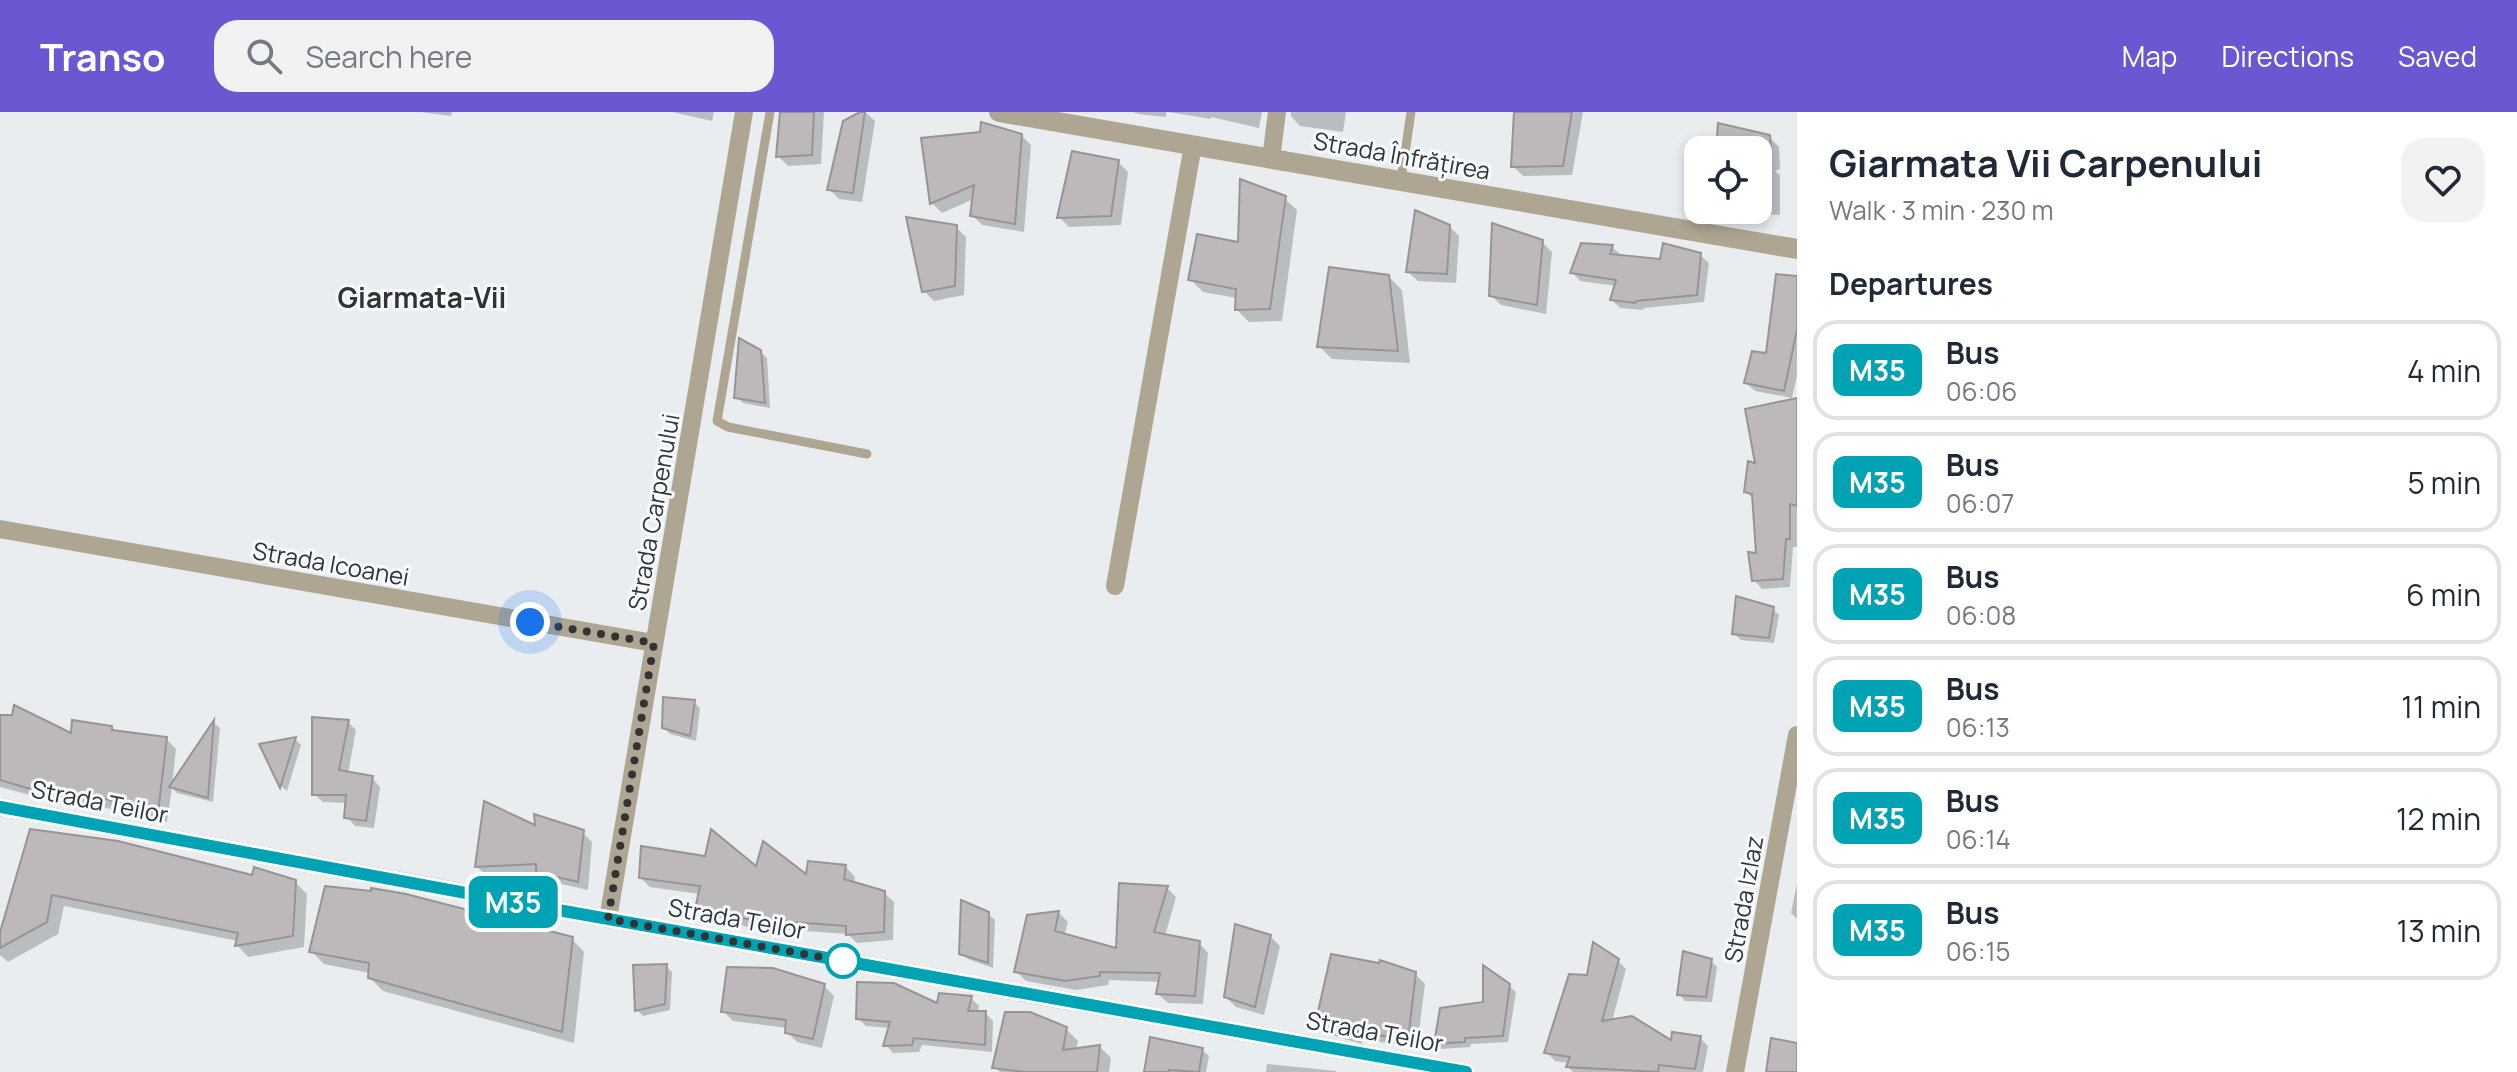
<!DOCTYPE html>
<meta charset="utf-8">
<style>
:root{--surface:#fff;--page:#f2f2f3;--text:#1f2937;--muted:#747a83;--line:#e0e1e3;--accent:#6958d1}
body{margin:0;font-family:Manrope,sans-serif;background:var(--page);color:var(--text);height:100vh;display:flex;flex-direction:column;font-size:30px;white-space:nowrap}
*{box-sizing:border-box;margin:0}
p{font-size:26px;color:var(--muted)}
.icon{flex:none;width:44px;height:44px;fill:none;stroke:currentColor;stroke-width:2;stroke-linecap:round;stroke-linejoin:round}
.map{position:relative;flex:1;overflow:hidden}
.drawer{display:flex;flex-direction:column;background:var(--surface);width:720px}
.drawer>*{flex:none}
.badge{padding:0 16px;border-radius:12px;font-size:28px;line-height:52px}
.buttons{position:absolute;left:1684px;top:24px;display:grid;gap:16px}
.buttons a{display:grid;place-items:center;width:88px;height:88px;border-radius:16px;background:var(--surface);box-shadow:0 4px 12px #0003;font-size:40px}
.you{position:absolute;width:40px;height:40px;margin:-20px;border:6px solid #fff;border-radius:50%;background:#1a73e8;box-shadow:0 0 0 12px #1a73e833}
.map>.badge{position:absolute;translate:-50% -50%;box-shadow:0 0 0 4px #fff}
h2{padding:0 32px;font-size:30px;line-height:72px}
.round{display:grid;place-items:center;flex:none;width:84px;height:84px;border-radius:24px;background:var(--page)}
.headline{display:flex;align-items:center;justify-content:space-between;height:136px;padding:0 32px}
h1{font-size:38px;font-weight:700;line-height:60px}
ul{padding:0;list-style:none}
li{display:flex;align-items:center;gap:24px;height:100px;margin:0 16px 12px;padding:0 16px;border:4px solid var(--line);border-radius:24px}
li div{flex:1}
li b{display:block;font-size:30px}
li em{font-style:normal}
li .badge{min-width:88px;font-weight:700;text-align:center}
header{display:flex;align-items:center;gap:48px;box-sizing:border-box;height:112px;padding:0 40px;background:var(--accent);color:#fff}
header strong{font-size:38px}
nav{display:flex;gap:44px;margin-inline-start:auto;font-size:28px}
.search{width:560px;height:72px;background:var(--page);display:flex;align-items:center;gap:20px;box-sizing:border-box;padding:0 28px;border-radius:24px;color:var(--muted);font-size:30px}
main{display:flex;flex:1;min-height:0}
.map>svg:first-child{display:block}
</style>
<header>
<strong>Transo</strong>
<div class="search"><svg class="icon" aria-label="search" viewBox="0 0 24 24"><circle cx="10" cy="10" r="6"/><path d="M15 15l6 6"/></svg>Search here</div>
<nav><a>Map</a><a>Directions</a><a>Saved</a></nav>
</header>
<main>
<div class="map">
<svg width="1797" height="960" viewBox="0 0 1797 960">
<rect width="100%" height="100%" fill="#e9edf0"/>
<path fill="#0003" d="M420,0H452L451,4Z
M672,0H714L712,9Z
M782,0H824L821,52L788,54L778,44Z
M865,0L875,9L862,90L839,87L829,77Z
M1133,0H1166V5L1138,2Z
M1168,0H1262L1259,16L1211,5V7Z
M1291,0H1346L1343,20L1300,14L1291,4Z
M1516,0H1583L1572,63L1523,64L1513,54Z
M1021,23L1031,33L1024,120L982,113L972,103L974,87L942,101L932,91L923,28Z
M1769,25L1779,35L1780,57L1775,59L1780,63V103L1723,100L1722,98H1758V38H1718Z
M1118,50L1128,60L1121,113L1069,115L1060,106Z
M1284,86L1297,98L1282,209L1249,210L1237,198V186L1203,180L1190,167L1240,132Z
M1449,114L1459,124L1456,171L1418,169L1408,160Z
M956,115L966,125L964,183L934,189L924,179Z
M1542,130L1552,140L1546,202L1501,193L1491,183Z
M1612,135L1620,142L1619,145L1661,149L1700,143L1709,151L1704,190L1644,196L1643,198L1620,196L1612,188L1616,174L1580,169L1573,161Z
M1389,165L1402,178L1410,251L1332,247L1319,234Z
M1797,166V264L1792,286L1755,279L1746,271L1768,244Z
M760,239L767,246L770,296L743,291L736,285Z
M1797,288V435H1793L1790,475L1762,477L1754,468L1758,443L1755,388L1746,380L1757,353Z
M1773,497L1779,503L1774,531L1741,528L1734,522Z
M694,590L700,596L696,629L670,622L664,615Z
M0,605L72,624L112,615L116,620L166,627L176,637L172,674L214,611L220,616L213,690L177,681L172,675L167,710L111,694V697L57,685V690L0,675Z
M348,610L356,618L348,662L372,666L380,675L374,716L355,714L347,705V691L323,690L314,682Z
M296,628L301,633L287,679L282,675L262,633Z
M537,716L582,720L592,730L588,778L548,769L540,761L487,764L477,755Z
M31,719L254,766L295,770L307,782L304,835L248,845L237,833L238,829L64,794L58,822L8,850L0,843V827Z
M846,755L855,765L854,772L884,781L894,790L893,828L857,831L848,822L747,815L708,802L698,792L700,782L650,775L641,766L757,757L807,766Z
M1797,771V807L1791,801Z
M1167,776L1176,785L1165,824L1199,831L1208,841L1203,892L1168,891L1158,882L1161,870L1109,868L1108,873L1076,878L1026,869L1016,859L1059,801L1068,810L1064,824L1117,839Z
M988,802L995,808L993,856L968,847L961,841Z
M1270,824L1280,834L1264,903L1236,895L1226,885Z
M572,827L584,840L574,931L383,879L370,866V861L324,852L311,839Z
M1710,848L1717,855L1712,890L1685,889L1679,882Z
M1618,849L1626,857L1612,909L1673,931L1700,926L1708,934L1703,960H1573L1568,955L1570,951L1555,949L1547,941L1589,865Z
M666,854L672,860L670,898L643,904L637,898Z
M1415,862L1425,872L1417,936L1362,927V932L1327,922L1317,913Z
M824,874L834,884L822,936L797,930L787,920V916L733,909L723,899Z
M1509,874L1516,880L1508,930L1471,932L1470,935L1442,937L1436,931Z
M971,886L979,894L977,901H985L993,909L992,940L922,933L919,940L893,941L886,933L890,916L866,914L858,906Z
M1066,917L1078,929L1076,938L1100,935L1111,946L1109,960H1000L995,955Z
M1202,938L1209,944L1206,960H1146Z
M1267,952L1336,959L1337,960H1266Z"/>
<path fill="#bdb8ba" stroke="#989495" stroke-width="2" d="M780,0H814L812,43L776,45Z
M860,0H865L853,81L827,78L843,9Z
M1514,0H1572L1563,54L1511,55Z
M981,10L1022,22L1015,112L970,104L974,73L930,92L921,26L980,20Z
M1718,11L1770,23L1771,38H1716Z
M1072,39L1119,48L1111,104L1057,106Z
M1240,67L1286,84L1270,197L1235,198L1236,177L1188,168L1197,122L1238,130Z
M1415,98L1450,113L1447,162L1406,160Z
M906,105L957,113L955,174L922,180Z
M1492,111L1543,128L1537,193L1489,184Z
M1581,131L1613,133L1610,142L1660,147L1663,131L1701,141L1697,183L1636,189L1635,191L1610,188L1616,168L1570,161Z
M1329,155L1389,163L1398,239L1317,235Z
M1776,162L1797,164V218L1784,279L1744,271L1752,239L1766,241Z
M739,226L761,238L765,291L734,286Z
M1797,286V394L1790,392V427H1786L1783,467L1752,469L1748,440L1756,441L1752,382L1744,380L1748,349L1755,351L1745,297Z
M1736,484L1774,495L1769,526L1732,522Z
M663,585L695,588L690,624L662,616Z
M14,593L71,621L72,608L112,614V618L167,625L158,701L102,686L101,688L48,676L47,682L0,668V603H12Z
M312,605L349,608L339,658L373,664L366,709L344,706L346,683H312Z
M214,608L208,686L169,675Z
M296,625L280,676L259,632Z
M484,689L535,713L534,702L584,718L578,770L536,760V752L475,755Z
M30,717L118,729L252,763L254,755L296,768L293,824L235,834L238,821L52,783L47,810L0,836V820Z
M711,717L756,754L763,729L806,762L808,749L846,753L844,767L885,779L884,820L846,823V814L736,806L696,793L700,774L639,766L641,734L705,744Z
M1119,771L1168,774L1154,820L1200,829L1195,884L1156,882L1160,861L1100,860V864L1065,869L1014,860L1027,803L1059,799L1055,819L1116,836Z
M325,774L371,779V776L406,782L573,825L562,920L368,866L369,851L309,840Z
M961,788L989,800L988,851L959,842Z
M1235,812L1271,823L1255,895L1224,885Z
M1593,830L1619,847L1602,909L1632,904L1671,928L1672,920L1701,924L1695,957L1659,953L1658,960L1566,955L1570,945L1544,941L1569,862L1587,863Z
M1683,839L1712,847L1706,885L1677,883Z
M1331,842L1379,851L1380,848L1416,860L1408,928L1353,919L1352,924L1315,913Z
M667,852L665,892L635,899L633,853Z
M1483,853L1510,872L1503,924L1465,926V930L1434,932L1440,896L1483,890Z
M727,855L773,856L825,872L813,927L785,921L786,908L721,900Z
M857,870L894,871L937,891L939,881L972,884L968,899H986L985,933L914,926L912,933L883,934L890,910L856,907Z
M1005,900H1030L1067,915L1063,938L1100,933L1097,960H1025L992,956Z
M1150,925L1203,936L1199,960L1169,958V960H1144Z
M1771,926L1797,931V960H1766Z"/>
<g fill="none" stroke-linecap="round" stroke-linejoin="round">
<path stroke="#aea592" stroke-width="9" d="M770,0L717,309L728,315L867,342
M1401,68L1411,0"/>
<path stroke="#aea592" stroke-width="18" d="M1271,47L1277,0
M0,417L654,531
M1115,474L1193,33
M0,695L608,807L1466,960
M608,807L744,0
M1735,960L1797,623"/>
<path stroke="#aea592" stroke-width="20" d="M999,0L1797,137"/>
</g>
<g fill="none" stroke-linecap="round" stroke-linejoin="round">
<defs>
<path id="line" d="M0,695L558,798L1466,960"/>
</defs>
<use href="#line" stroke="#fff" stroke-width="18"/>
<use href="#line" stroke="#00a3b4" stroke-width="12"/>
<path stroke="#313334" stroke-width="8" stroke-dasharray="0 14.4" d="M530,510L654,531L608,807L843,849"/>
</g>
<circle fill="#fff" stroke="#00a3b4" stroke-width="4" cx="843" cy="849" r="16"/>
<g text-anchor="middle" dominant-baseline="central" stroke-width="6" stroke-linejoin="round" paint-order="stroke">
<g font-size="24" fill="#313334" stroke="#f7fbfe">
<text transform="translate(1402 43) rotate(10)">Strada Înfrățirea</text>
<text transform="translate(653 400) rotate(-80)">Strada Carpenului</text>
<text transform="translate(331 451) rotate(10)">Strada Icoanei</text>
<text transform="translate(100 689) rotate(11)">Strada Teilor</text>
<text transform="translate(1743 787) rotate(-80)">Strada Izlaz</text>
<text transform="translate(737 806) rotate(10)">Strada Teilor</text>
<text transform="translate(1375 919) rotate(10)">Strada Teilor</text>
</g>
<g font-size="28" font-weight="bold" fill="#313334" stroke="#f7fbfe">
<text x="422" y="185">Giarmata-Vii</text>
</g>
</g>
</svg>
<div class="buttons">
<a><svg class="icon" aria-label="locate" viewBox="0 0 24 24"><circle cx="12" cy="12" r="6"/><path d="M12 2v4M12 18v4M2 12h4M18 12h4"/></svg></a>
</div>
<div class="you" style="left:530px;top:510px"></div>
<b class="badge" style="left:513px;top:790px;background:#00a3b4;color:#fff">M35</b>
</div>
<section class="drawer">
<div class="headline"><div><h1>Giarmata Vii Carpenului</h1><p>Walk · 3 min · 230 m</p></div><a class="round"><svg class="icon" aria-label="heart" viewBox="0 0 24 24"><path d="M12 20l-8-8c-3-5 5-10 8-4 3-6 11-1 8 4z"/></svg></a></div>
<h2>Departures</h2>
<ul>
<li><span class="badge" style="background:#00a3b4;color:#fff">M35</span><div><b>Bus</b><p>06:06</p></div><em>4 min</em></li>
<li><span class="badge" style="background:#00a3b4;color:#fff">M35</span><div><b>Bus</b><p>06:07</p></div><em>5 min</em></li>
<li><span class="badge" style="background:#00a3b4;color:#fff">M35</span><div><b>Bus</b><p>06:08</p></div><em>6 min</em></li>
<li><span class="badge" style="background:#00a3b4;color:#fff">M35</span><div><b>Bus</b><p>06:13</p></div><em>11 min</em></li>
<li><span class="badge" style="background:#00a3b4;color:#fff">M35</span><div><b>Bus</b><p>06:14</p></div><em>12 min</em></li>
<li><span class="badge" style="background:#00a3b4;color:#fff">M35</span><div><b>Bus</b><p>06:15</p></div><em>13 min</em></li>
</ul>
</section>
</main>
